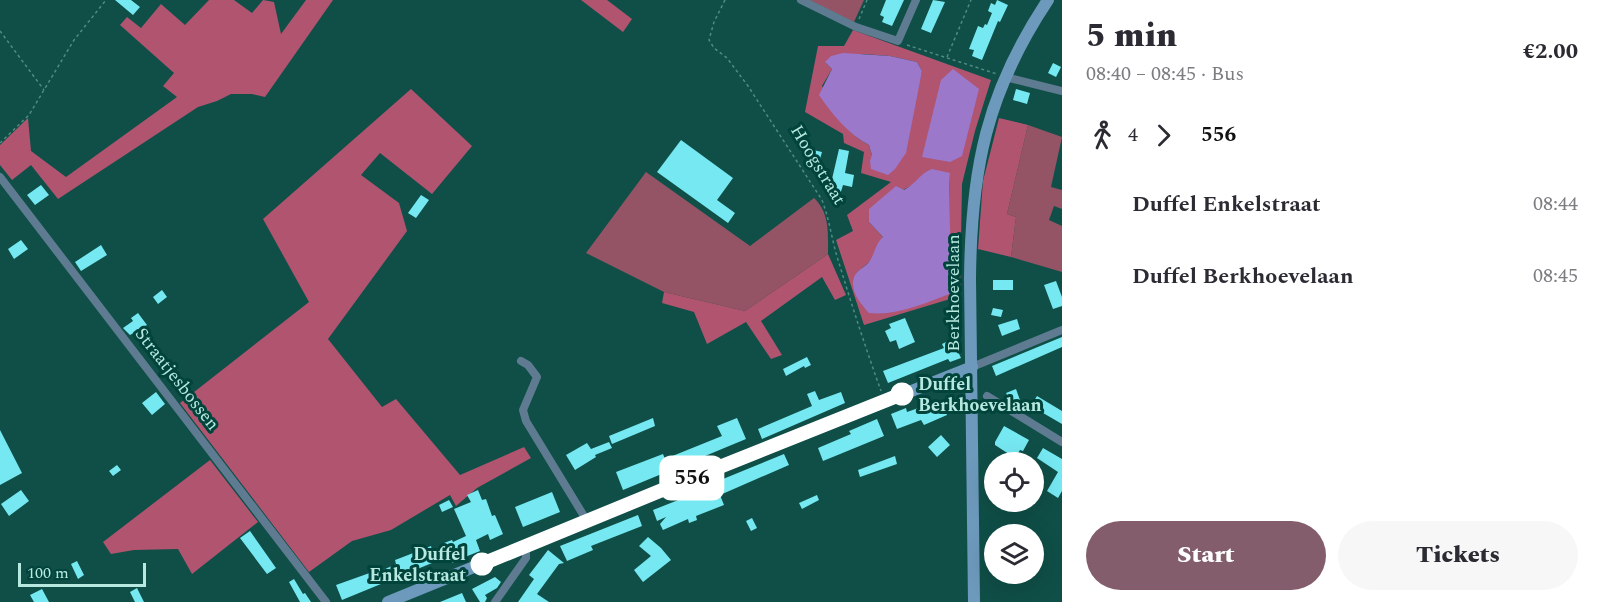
<!DOCTYPE html>
<meta charset="utf-8">
<style>
:root{--surface:#fff;--page:#f7f7f7;--text:#2b2b33;--muted:#7c7c81;--accent:#845d6c}
body{margin:0;font-family:Spectral,serif;background:var(--page);color:var(--text);height:100vh;display:flex;flex-direction:column;font-size:22px;white-space:nowrap}
*{box-sizing:border-box;margin:0}
p{font-size:20px;color:var(--muted)}
.icon{flex:none;width:33px;height:33px;fill:none;stroke:currentColor;stroke-width:2;stroke-linecap:round;stroke-linejoin:round}
.map{position:relative;flex:1;overflow:hidden}
.sheet{display:flex;flex-direction:column;background:var(--surface);width:540px}
.sheet>*{flex:none}
.badge{padding:0 12px;border-radius:9px;font-size:21px;line-height:39px}
.controls{position:absolute;left:984px;top:452px;display:grid;gap:12px}
.controls a{display:grid;place-items:center;width:60px;height:60px;border-radius:50%;background:var(--surface);box-shadow:0 6px 24px #0002;font-size:30px}
.scale{position:absolute;left:18px;bottom:15px;width:128px;box-sizing:border-box;padding-left:6px;border:3px solid #b7e9e0;border-top:0;font-size:16px;line-height:21px;white-space:nowrap;color:#b7e9e0;-webkit-text-stroke:4px #00443c;paint-order:stroke}
.map>.badge{position:absolute;translate:-50% -50%;box-shadow:0 0 0 3px #fff}
.legs{display:flex;align-items:center;gap:9px;height:66px;padding:0 24px;font-size:20px}
.legs p{margin-inline-start:auto}
.overview{display:flex;align-items:center;justify-content:space-between;height:102px;padding:0 24px}
h1{font-size:33px;font-weight:800;line-height:45px}
.button{display:flex;gap:12px;margin-top:auto;padding:12px 24px}
.button a{flex:1;height:69px;border-radius:36px;background:var(--accent);color:#fff;font-size:24px;font-weight:800;line-height:69px;text-align:center}
.button a+a{background:var(--page);color:var(--text)}
ul{padding:0 24px;list-style:none}
li{display:flex;align-items:center;gap:21px;height:72px;font-size:22px}
li i{display:grid;place-items:center;width:9px;height:100%;margin:0 8px;background:currentColor}
li i::after{content:'';width:15px;height:15px;margin:-8px;border:4px solid;border-radius:50%;background:var(--surface)}
li p{margin-inline-start:auto}
li:first-child i{background:linear-gradient(#0000 50%,currentColor 0)}
li:last-child i{background:linear-gradient(currentColor 50%,#0000 0)}
main{display:flex;flex:1;min-height:0}
.map>svg:first-child{display:block}
</style>
<main>
<div class="map">
<svg width="1062" height="602" viewBox="0 0 1062 602">
<rect width="100%" height="100%" fill="#0f4f47"/>
<path fill="#945466" d="M809,0H864L854,22Z
M1028,125L1062,137L1051,187L1062,190V209L1054,206L1049,220L1062,226V272L1011,257L1016,217L1007,214Z
M646,172L750,246L814,198C830,213 828,234 828,254L745,311L664,292L586,253Z"/>
<path fill="#b15470" fill-rule="evenodd" d="M209,0H234L252,13L263,0L274,2L281,34L306,0H333L265,97L252,94H231L217,101L198,107L58,199L31,165L12,180L0,165V145L28,118L31,151L66,177L177,97L163,86L174,73L120,25L127,17L141,28L161,4L185,25Z
M581,0H607L632,19L623,32Z
M853,30L991,80L975,131L962,184L960,296L864,325L836,240L853,231L847,215L891,182L861,173L864,152L844,143L843,134L805,112L818,46H844ZM863,54L890,56L917,62L922,71L916,96L872,155L869,145C845,133 835,109 822,86L832,69L826,63ZM950,173L949,194L855,274L870,262L883,237L869,222L903,190L916,183Z
M411,89L472,146L432,194L380,153L361,175L399,203L407,231L328,339L382,407L396,399L460,475L524,447L531,458L477,488L456,506L450,495L391,530L352,541L309,572L180,403L309,302L263,219Z
M999,118L1028,125L1007,214L1016,217L1011,257L978,249L983,181Z
M828,254L846,295L835,300L822,277L761,321L782,355L771,359L746,322L707,344L694,312L662,303L664,292L745,311Z
M210,460L258,522L192,574L178,549L134,550L111,554L103,542Z"/>
<path fill="#9b78ca" d="M843,53L890,56L917,62L922,71L906,153L895,169L888,175L871,169L870,161L872,155L869,145C848,134 832,114 819,95L832,69L825,62L831,56Z
M953,69L979,89L962,156L950,162L922,157L941,80Z
M932,169L950,173L949,194L952,293C925,303 898,316 869,313C860,303 848,289 855,275C858,270 865,267 869,262C875,254 875,244 883,237L869,222V209L896,186L904,190C918,182 919,174 932,169Z"/>
<path fill="#76e8f2" d="M115,0H131L140,7L133,15Z
M886,0H904L892,26L882,22L884,17L880,15Z
M933,0L945,2L931,33L921,29Z
M997,0L1008,5L1000,22L998,21L982,60L972,56L974,50L969,49L978,26L983,28L985,24L987,25L992,13L988,11L991,3L995,5Z
M1053,63L1061,67L1056,77L1048,73Z
M1016,89L1030,93L1027,104L1013,100Z
M681,140L733,178L717,200L735,213L728,223L657,172Z
M809,149L822,152L818,166L805,162Z
M839,149L849,151L845,173L854,175L852,187L843,185L840,195L829,192Z
M41,185L49,195L35,205L27,195Z
M421,195L429,200L416,218L408,213Z
M21,240L28,249L14,259L8,249Z
M101,245L107,255L81,271L75,262Z
M993,280H1013V290H993Z
M1056,281L1062,297V306L1053,309L1044,285Z
M162,290L167,297L158,304L153,297Z
M993,308L1003,310L1001,317L991,315Z
M138,313L147,325L130,335L123,328L133,321L131,318Z
M905,318L915,342L899,349L896,340L890,342L885,331L891,328L889,324Z
M1017,319L1020,329L1002,336L998,325Z
M1062,337V347L996,376L992,366Z
M952,339L961,358L950,362L948,359L888,383L883,371L944,348L942,344Z
M807,357L811,365L805,368L804,366L786,376L783,369Z
M1016,389L1021,403L1016,406L1011,403L1006,393Z
M815,391L819,400L841,392L845,403L762,439L758,429L812,406L807,394Z
M156,392L165,404L152,415L142,403Z
M1037,396L1062,411V424L1031,406Z
M941,400L947,415L924,425L921,420L897,429L891,414L906,408L907,412Z
M653,418L655,426L612,444L609,436Z
M737,418L746,439L623,490L616,472L663,454L665,459L722,436L717,426Z
M877,419L884,436L823,461L818,448L851,434L849,431Z
M1004,426L1029,440L1023,451L1020,450L1015,458L995,445V442Z
M0,430L22,473L0,485Z
M941,435L950,445L937,457L928,447Z
M609,442L612,448L595,455L596,457L575,470L566,455L587,443L591,449Z
M1043,448L1062,459V491L1058,498L1047,491L1058,472L1037,458Z
M784,454L789,465L720,495L724,505L696,516L697,520L689,523L688,519L663,530L660,524L666,517L657,521L653,510L724,482L723,479Z
M895,456L897,464L860,477L858,470Z
M117,465L121,470L113,476L109,471Z
M1036,484L1043,488L1034,504V489Z
M21,490L29,501L9,516L1,504Z
M478,490L482,500L486,499L492,516L495,515L503,534L490,540L488,534L476,540L480,551L460,559L452,563L449,556L342,600L336,585L378,570L381,571L396,564L395,560L403,557L431,546L432,550L445,545L444,543L452,540L453,542L466,536L454,509L471,502L467,495Z
M552,492L560,512L523,527L515,507Z
M817,495L819,500L802,509L799,503Z
M449,500L453,507L442,512L439,505Z
M638,515L642,526L591,546L593,550L567,561L560,546Z
M752,518L757,528L751,531L746,521Z
M250,531L276,568L267,574L240,538Z
M648,537L661,548L671,560L643,582L634,570L651,556L639,546Z
M548,550L564,563L559,564L537,594L549,602H518L534,579L529,575Z
M77,561L84,575L78,579L71,564Z
M495,577L501,582L497,588L485,595L487,598L485,602H480L472,589Z
M294,579L303,594L305,593L311,602H300L289,582Z
M137,588L144,602H135L130,592Z
M42,589L49,602H34L30,595Z
M462,593L466,602H440Z"/>
<g fill="none" stroke-linecap="round" stroke-linejoin="round">
<path stroke="#508b83" stroke-width="1.5" stroke-dasharray="3 3" stroke-linecap="butt" d="M725,0L714,22L709,40L714,48L727,58L748,86L822,200C830,221 832,242 839,263C852,306 866,349 881,391
M859,19L867,0
M0,31L44,90
M907,45L997,74
M947,57L971,0
M0,143L29,115L74,40L106,0"/>
<path stroke="#5f7b91" stroke-width="8" d="M801,0L856,27L898,41L916,0
M1005,77L1062,91
M0,177L326,602
M521,361L528,365L537,377L523,410L526,421L587,521
M972,367L1062,330
M987,396L1062,442
M495,602L526,558V546"/>
<path stroke="#6d99bc" stroke-width="12" d="M388,602L672,486L972,367
M974,602L970,279C971,170 986,93 1048,0"/>
</g>
<g fill="none" stroke-linecap="round" stroke-linejoin="round">
<defs>
<path id="line-1" d="M482,564L672,486L902,394"/>
</defs>
<use href="#line-1" stroke="#fff" stroke-width="14"/>
<use href="#line-1" stroke="#fff" stroke-width="9"/>
</g>
<g fill="#fff" stroke="#fff" stroke-width="3">
<circle cx="902" cy="394" r="10"/>
<circle cx="482" cy="564" r="10"/>
</g>
<g text-anchor="middle" dominant-baseline="central" stroke-width="6" stroke-linejoin="round" paint-order="stroke">
<g font-size="18" fill="#b7e9e0" stroke="#00443c">
<text transform="translate(818 165) rotate(59)">Hoogstraat</text>
<text transform="translate(953 293) rotate(-90)">Berkhoevelaan</text>
<text transform="translate(177 379) rotate(52)">Straatjesbossen</text>
</g>
<g font-size="18" font-weight="bold" fill="#b7e9e0" stroke="#00443c" text-anchor="start">
<text x="918" y="384">Duffel<tspan x="918" dy="21">Berkhoevelaan</tspan></text>
<text x="466" y="554" text-anchor="end">Duffel<tspan x="466" dy="21">Enkelstraat</tspan></text>
</g>
</g>
</svg>
<div class="controls">
<a><svg class="icon" aria-label="locate" viewBox="0 0 24 24"><circle cx="12" cy="12" r="6"/><path d="M12 2v4M12 18v4M2 12h4M18 12h4"/></svg></a>
<a><svg class="icon" aria-label="layers" viewBox="0 0 24 24"><path d="M12 4l9 5-9 5-9-5zM3 14l9 5 9-5"/></svg></a>
</div>
<div class="scale">100 m</div>
<b class="badge" style="left:692px;top:478px;background:#fff;color:#111">556</b>
</div>
<section class="sheet">
<div class="overview"><div><h1>5 min</h1><p>08:40 – 08:45 · Bus</p></div><b>€2.00</b></div>
<div class="legs"><svg class="icon" aria-label="walk" viewBox="0 0 24 24"><circle cx="13" cy="4" r="2"/><path d="M13 8l-2 6 4 7M11 14l-3 7M7 12l3-4h3l4 4"/></svg>4<svg class="icon" aria-label="forward" viewBox="0 0 24 24"><path d="M9 5l7 7-7 7"/></svg><b class="badge" style="background:#fff;color:#111">556</b></div>
<ul>
<li><i style="color:#fff"></i><b>Duffel Enkelstraat</b><p>08:44</p></li>
<li><i style="color:#fff"></i><b>Duffel Berkhoevelaan</b><p>08:45</p></li>
</ul>
<div class="button"><a>Start</a><a>Tickets</a></div>
</section>
</main>
